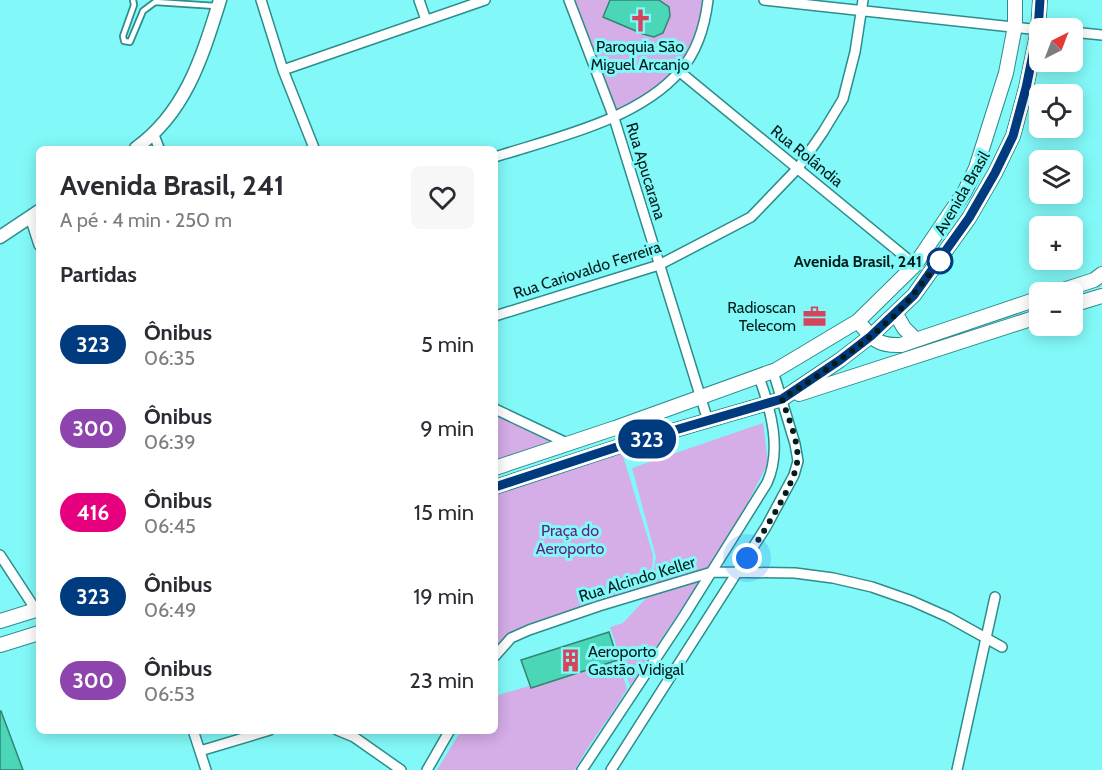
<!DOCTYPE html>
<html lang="pt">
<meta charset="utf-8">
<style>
:root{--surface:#fff;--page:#f7f7f7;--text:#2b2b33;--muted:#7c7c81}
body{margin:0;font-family:Cabin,sans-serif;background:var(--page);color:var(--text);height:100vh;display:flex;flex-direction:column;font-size:22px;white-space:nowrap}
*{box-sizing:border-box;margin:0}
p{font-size:20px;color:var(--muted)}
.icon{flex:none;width:33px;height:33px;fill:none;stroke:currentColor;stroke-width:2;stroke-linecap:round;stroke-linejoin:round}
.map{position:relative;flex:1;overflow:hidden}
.side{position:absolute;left:36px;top:146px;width:462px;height:588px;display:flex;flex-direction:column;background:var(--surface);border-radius:9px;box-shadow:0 3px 15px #0003}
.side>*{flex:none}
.badge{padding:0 12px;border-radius:20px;font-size:21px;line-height:39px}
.needle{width:39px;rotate:42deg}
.tools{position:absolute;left:1029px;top:18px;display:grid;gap:12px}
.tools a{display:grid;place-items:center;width:54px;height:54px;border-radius:9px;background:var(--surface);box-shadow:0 3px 15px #0003;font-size:30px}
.you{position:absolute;width:30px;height:30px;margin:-15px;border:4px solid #fff;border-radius:50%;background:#1a73e8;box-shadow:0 0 0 9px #1a73e833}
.map>.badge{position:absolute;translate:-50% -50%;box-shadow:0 0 0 3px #fff}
h2{padding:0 24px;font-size:22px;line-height:54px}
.round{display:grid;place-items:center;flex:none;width:63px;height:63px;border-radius:9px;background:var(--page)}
.overview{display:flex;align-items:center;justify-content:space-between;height:102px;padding:0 24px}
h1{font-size:28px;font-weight:700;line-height:45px}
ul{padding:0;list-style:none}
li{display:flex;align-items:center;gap:18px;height:84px;padding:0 24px}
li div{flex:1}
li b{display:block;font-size:22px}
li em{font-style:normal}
li .badge{min-width:66px;font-weight:700;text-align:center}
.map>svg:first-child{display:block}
</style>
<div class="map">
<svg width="1102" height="770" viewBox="0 0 1102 770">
<rect width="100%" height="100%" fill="#82f9f8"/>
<path fill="#d5ade7" d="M569,0H708L706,16L680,72L614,118Z
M495,409L569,444L495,468Z
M763,423L768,463L744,510L694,590L630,686L610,627L623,623L649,595L656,557L632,468Z
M620,446L653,555L652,570L644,592L529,630L495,656V487Z
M618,660L627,689C611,717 590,741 575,770H437L461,731L495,730V696Z"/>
<path fill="#4ad6b7" stroke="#328572" stroke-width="1.5" d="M610,0H659L669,7L670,16L663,33L654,37L643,34L603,17Z
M609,632L618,660L531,688L521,660Z
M0,711H1L23,770H0Z"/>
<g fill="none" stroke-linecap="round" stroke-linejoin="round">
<defs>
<path id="service" d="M133,0L134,5L123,36L124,41L130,42L143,11L155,2L216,6"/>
<path id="minor" d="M261,0L283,70L314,148
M419,0L426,20
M569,0L614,118L708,421
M764,0L1040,30
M1072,32L1102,35
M283,70L485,0
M680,72L915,265
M154,135L159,148
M495,157C554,138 638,120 680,71C697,52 705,25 708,0
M30,217L39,245
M495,316L659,265L751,217L798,168L823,132L843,99L855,52L863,0
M495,409L569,444
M0,555L36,610
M495,656L511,638L529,630L599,606L712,572L795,573L833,578L872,587L912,601L948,617L1002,647
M193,730L206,770
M337,730L354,737L401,770
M200,751L270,730
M427,770L450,730
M582,770L684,616L767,483C782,450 771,410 759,377
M611,770L766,527L794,475L798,461L795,444L773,371
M957,770L995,597"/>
<path id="tertiary" d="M136,148C186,112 202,57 220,0
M0,237L39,211"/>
<path id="secondary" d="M1057,292L1094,280L1102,274
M1072,305L1102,296
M896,314L904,328L916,340
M858,321C872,339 878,346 901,345L1040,298
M799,394L1040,316
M495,468L615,428L776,370L858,321L915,265L965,191L976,168L1006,73L1015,26V0
M495,487L620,446L782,399L840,360L871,336L914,295L969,218L995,173L1013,136L1026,88L1038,30L1040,0
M0,621L39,609
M0,645L39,633"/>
</defs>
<use href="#service" stroke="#2d8c8c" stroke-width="8"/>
<use href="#minor" stroke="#2d8c8c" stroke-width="12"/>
<use href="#tertiary" stroke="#2d8c8c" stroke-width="15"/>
<use href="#secondary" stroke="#2d8c8c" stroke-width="16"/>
<use href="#service" stroke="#fff" stroke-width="4.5"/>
<use href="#minor" stroke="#fff" stroke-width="9"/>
<use href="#tertiary" stroke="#fff" stroke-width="12"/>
<use href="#secondary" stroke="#fff" stroke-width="14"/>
</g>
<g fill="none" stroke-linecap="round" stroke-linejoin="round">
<defs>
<path id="line" d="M495,487L620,446L782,399L840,360L871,336L914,295L969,218L995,173L1013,136L1026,88L1038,30L1040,0"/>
</defs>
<use href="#line" stroke="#fff" stroke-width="14"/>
<use href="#line" stroke="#003b80" stroke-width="9"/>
<path stroke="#031d1d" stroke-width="6" stroke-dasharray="0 10.8" d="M747,558C760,537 794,486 797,463C800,443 788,418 782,399C822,373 861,347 895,315C912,298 925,279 940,261"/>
</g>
<defs>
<symbol id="church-bare" viewBox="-9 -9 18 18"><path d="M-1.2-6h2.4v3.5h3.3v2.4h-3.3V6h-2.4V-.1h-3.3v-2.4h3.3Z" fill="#d4445b" stroke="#82f9f8" stroke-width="2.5" paint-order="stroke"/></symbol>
<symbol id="office-bare" viewBox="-9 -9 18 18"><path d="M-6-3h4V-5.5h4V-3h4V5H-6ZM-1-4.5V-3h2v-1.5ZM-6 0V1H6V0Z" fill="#d4445b" stroke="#82f9f8" stroke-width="2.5" paint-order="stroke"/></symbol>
<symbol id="building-bare" viewBox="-9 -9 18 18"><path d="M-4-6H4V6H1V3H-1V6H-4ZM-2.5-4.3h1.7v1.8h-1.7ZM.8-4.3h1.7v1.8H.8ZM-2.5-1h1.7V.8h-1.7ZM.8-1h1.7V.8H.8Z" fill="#d4445b" stroke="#82f9f8" stroke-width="2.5" paint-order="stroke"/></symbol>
</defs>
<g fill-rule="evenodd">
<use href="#church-bare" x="624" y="4" width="33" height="33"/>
<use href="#office-bare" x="798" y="300" width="33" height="33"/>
<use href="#building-bare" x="554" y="644" width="33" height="33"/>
</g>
<circle fill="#fff" stroke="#003b80" stroke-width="3" cx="940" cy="261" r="12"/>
<g text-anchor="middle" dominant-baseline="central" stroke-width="6" stroke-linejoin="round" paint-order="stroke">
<g font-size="16" fill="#031d1d" stroke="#82f9f8">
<text x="640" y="46">Paroquia São<tspan x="640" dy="18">Miguel Arcanjo</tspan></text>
<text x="796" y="307" text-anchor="end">Radioscan<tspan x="796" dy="18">Telecom</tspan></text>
<text x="588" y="651" text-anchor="start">Aeroporto<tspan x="588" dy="18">Gastão Vidigal</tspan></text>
</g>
<g font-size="16" fill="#031d1d" stroke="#82f9f8">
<text transform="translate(807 156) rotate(39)">Rua Rolândia</text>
<text transform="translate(646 171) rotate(73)">Rua Apucarana</text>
<text transform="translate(962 193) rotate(-60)">Avenida Brasil</text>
<text transform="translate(587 270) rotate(-18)">Rua Cariovaldo Ferreira</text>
<text transform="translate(637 579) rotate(-17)">Rua Alcindo Keller</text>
</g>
<g font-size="16" font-weight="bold" fill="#031d1d" stroke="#82f9f8" text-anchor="end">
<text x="922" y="261">Avenida Brasil, 241</text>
</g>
<g font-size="16" fill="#651f7e" stroke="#82f9f8">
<text x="570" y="530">Praça do<tspan x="570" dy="18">Aeroporto</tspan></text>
</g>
</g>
</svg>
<div class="tools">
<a><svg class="needle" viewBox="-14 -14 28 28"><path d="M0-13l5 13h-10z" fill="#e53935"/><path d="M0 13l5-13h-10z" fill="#7c7c81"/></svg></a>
<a><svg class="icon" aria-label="locate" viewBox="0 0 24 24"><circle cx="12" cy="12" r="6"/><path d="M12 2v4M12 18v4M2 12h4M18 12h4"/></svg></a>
<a><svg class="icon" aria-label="layers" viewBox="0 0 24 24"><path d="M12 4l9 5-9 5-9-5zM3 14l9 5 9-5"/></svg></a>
<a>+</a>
<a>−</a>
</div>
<div class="you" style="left:747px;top:558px"></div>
<b class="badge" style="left:647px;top:439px;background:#003b80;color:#fff">323</b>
<section class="side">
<div class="overview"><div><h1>Avenida Brasil, 241</h1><p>A pé · 4 min · 250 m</p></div><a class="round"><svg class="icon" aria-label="heart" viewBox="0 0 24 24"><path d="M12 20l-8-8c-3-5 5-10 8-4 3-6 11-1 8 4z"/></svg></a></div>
<h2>Partidas</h2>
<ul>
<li><span class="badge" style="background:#003b80;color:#fff">323</span><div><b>Ônibus</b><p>06:35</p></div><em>5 min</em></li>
<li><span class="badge" style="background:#8e44ad;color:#fff">300</span><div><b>Ônibus</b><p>06:39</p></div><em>9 min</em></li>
<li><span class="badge" style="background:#e6007e;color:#fff">416</span><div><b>Ônibus</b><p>06:45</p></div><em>15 min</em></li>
<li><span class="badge" style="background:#003b80;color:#fff">323</span><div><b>Ônibus</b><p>06:49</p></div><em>19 min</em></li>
<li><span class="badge" style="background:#8e44ad;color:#fff">300</span><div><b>Ônibus</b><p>06:53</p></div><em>23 min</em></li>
</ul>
</section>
</div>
